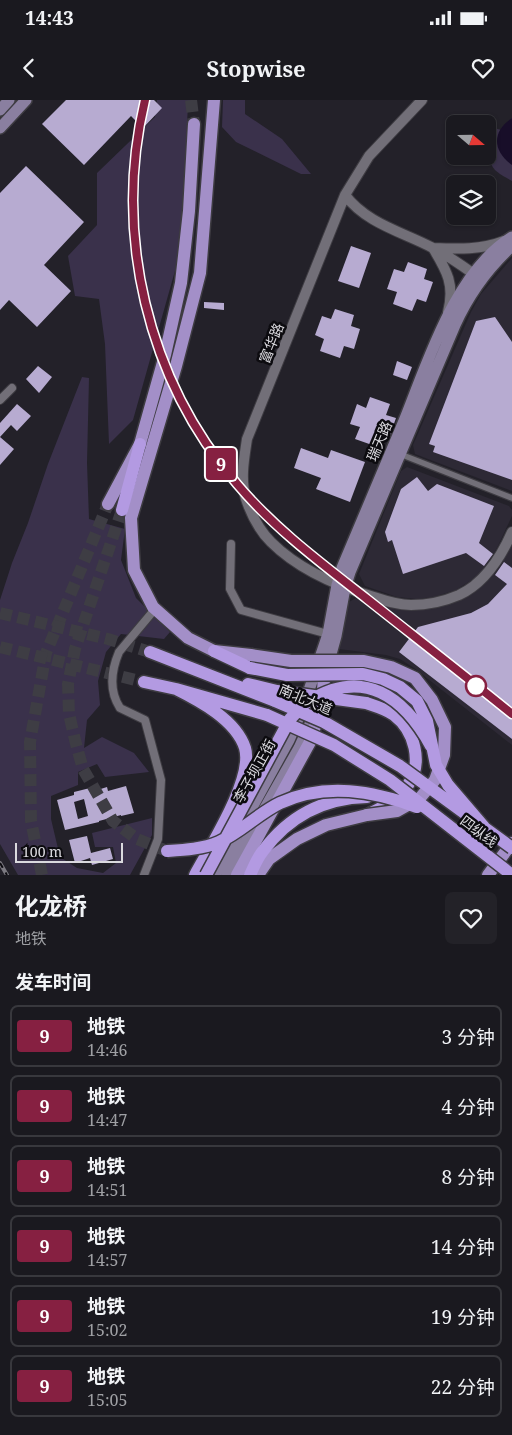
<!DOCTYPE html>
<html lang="zh">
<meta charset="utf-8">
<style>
:root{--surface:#1a191f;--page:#232228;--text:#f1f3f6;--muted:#9fa0a4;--line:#38383d}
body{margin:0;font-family:"Noto Serif","Noto Sans SC",serif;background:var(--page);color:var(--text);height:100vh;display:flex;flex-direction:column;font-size:19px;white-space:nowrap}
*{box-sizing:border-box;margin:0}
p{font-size:16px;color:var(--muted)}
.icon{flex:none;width:28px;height:28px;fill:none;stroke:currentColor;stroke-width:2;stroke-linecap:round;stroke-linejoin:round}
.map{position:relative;height:775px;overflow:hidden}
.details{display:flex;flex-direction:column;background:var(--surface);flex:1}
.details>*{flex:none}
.badge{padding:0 10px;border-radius:4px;font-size:18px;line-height:32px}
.needle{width:32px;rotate:110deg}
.controls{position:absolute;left:446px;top:15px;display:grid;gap:10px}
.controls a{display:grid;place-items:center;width:50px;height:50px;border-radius:8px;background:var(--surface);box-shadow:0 1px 4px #0004,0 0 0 1px var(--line);font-size:25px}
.scale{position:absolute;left:15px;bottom:12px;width:108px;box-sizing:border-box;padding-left:5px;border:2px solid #dad9de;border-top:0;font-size:14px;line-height:18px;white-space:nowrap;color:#dad9de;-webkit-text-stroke:4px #0c0b0f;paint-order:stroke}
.map>.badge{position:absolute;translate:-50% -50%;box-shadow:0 0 0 2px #fff}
h2{padding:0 15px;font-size:19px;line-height:45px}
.round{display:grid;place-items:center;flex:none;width:52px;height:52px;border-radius:8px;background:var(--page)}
.summary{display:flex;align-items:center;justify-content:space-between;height:85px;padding:0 15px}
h1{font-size:24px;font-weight:700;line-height:38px}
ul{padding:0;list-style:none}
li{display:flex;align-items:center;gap:15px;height:62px;margin:0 10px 8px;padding:0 5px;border:2px solid var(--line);border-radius:8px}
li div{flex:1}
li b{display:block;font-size:19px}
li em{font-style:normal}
li .badge{min-width:55px;font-weight:700;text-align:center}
.status{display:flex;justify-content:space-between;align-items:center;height:35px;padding:0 25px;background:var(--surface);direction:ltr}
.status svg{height:14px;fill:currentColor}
header{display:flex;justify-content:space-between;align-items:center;height:65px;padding:0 15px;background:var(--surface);font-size:22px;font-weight:700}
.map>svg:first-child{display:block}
</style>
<div class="status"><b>14:43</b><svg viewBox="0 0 49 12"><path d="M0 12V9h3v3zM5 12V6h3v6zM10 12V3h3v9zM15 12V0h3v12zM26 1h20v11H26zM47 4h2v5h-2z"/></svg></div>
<header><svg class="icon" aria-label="back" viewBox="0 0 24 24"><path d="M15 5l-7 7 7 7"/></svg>Stopwise<svg class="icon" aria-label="heart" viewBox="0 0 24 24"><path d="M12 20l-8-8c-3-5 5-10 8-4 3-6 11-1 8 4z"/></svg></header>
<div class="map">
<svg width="512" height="775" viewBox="0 0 512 775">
<rect width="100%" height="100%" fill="#232129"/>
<path fill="#2d2935" d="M512,158V391L415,354L413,345L471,212L481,194Z
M407,367L509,406L512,410V416L498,446L489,462L478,476L456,490L434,497L417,499L397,497L365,486L359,474L401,371Z
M512,445V645L414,568L400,559L386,555L339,549L349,502L356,498L395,507L438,506L462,499L484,484L498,469Z"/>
<path fill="#3a314b" d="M157,0H191L188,5L180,153L133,320L109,344L105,244L99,199L75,196L68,156L97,125V73L155,17Z
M223,0H245V14L282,39L311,74H301L236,42L222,27Z
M512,18V81C507,78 499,74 495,70C486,60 487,38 488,26L501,30Z
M82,277L89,278L87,363L89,419L125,429L121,460L136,498L170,532L164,539L121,534L106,552L98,581L100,605L87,620L84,648L102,637L134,653L149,672L105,677L97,664L78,672V685L51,696V719L60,757L77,768L103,773L116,763L113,747H95L92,733L152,718V735L130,775H18L0,744V500L12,463L28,423L48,364Z"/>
<path fill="#180e29" d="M512,18V65C493,51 491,32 512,18Z"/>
<path fill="#b7abd1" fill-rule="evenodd" d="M66,0H154L162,8L143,28L131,16L84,65L42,24Z
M26,66L84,122L44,165L71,191L37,227L9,200L0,210V93Z
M351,146L371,153L359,188L338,181Z
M408,162L427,169L424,179L433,182L426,202L417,199L412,211L393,204L397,192L387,189L394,169L404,172Z
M204,202L224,203V210L204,208Z
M335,209L354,215L351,226L360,229L354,249L344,246L340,258L320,251L324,239L315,235L322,216L331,219Z
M495,217L512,242V380L433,352L435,346L429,344L476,221Z
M397,261L412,267L407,280L393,275Z
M38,266L52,277L39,293L26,279Z
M370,297L390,304L386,315L396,318L389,338L379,334L375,346L355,339L360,327L350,324L357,304L366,308Z
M17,304L31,316L17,331L11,325L0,337V323Z
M0,337L14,349L0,365Z
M301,348L328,358L331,350L365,362L350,402L316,389L321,378L294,368Z
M417,377L428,391L437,384L494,406L479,443L493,454L484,466L466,453L403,474L392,440L388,442L385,432L401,389Z
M504,462L512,468V639L399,552L418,527L471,513L488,504L507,484L495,475Z
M126,686L134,713L121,716V715L99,721V722L65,730L57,700L74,695V692L90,688L91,692L107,687L108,691ZM84,699L88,716L78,719L74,702Z
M87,736L91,753L110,748L113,759L92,765L90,758L75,763L69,740Z"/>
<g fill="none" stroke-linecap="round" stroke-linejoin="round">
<path stroke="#3e3d44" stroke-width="12" stroke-dasharray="12 6" stroke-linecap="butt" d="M191,0L194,24
M42,775L31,721L30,642L46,553L108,404"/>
<path stroke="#3e3d44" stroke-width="12" stroke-dasharray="12 6" stroke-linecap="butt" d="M122,410L75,549L68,584L69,614L76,644L83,669L113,721L137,739L167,751
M0,513L108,539L150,552
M0,547L144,582"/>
<defs>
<path id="pedestrian" d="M400,354L512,398"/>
<path id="minor" d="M0,300L12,288
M231,444L230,489L241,510L328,534
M144,775L158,739L161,680L145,620L120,608C109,591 111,571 119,552L155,509"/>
<path id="tertiary" d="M422,0L369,56L345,95L247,339C244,359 240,380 246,399C251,414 260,431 271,442C299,470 337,486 374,497C386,501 398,505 411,505C427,505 445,501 459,495C485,483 501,457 512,432
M345,95C367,124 403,132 433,148C449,156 464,167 478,177
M448,212C455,185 447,171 433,148C458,149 481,150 504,141"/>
<path id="secondary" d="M0,10L9,0
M0,28L26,0
M323,583L336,536L345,488L350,472L455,225C469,194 487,169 512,146
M305,602L328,534L337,485L342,468C363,419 383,370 404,321C428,262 455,172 512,137
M215,775L289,640L298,619
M227,775L299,648L310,624"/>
<path id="primary" d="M214,0L200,173L176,266L131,418L134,470L153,507L188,538L214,551L251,555
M108,404L140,344L165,255L181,183L189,111L194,24
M237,775L310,642L321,608L324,580
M258,775L269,759L297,739L326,725L367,715
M488,775L512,743"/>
<path id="trunk" d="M122,410L140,344
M214,551L250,568
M150,552L275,601
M144,582L176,589L267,615
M248,584L277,591
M176,589C200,601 236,620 245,648C254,679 210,747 195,775
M366,603C375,606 386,609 394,615C415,631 423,663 408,685C399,699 385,706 371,713
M250,775C254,767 257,758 263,751C289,716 324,698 367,697"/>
</defs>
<use href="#pedestrian" stroke="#3e3c42" stroke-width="8"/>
<use href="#minor" stroke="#3e3c42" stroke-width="10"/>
<use href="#tertiary" stroke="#3e3c42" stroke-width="12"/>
<use href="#secondary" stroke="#3e3c42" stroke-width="14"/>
<use href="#primary" stroke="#3e3c42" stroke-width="15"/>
<use href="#trunk" stroke="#3e3c42" stroke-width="15"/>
<use href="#pedestrian" stroke="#726f78" stroke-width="5.5"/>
<use href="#minor" stroke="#726f78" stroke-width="8"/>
<use href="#tertiary" stroke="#726f78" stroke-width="10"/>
<use href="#secondary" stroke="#8a7fa0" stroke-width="11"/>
<use href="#primary" stroke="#a38fc8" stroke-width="12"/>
<use href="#trunk" stroke="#b39ae2" stroke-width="12"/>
<defs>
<path id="rail" d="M202,336C246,405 310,455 375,505C420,541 466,578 512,614
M0,763L7,775"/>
</defs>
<use href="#rail" stroke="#7c7a81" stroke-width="4"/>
<use href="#rail" stroke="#0c0b0f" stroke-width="2" stroke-dasharray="5.5" stroke-linecap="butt"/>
<defs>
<path id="primary-bridge" d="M251,555L291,561H364L391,567L415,578L432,600L445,627L444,655L435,680L420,698L397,711L367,715"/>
<path id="trunk-bridge" d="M250,568L287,575L363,574L383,579L400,587L417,601L427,621L436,665L448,685L484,727
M277,591L366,603
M275,601L324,622L400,666L512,748
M267,615L334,645L390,680L512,775
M167,751C184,750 203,749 219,742C241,732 259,713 280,703C326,682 373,691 417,707
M206,775L290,619C296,613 302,605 309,601C364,567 404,597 431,646"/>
</defs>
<use href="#primary-bridge" stroke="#3e3c42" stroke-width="15" stroke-linecap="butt"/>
<use href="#trunk-bridge" stroke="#3e3c42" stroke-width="15" stroke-linecap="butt"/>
<use href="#primary-bridge" stroke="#a38fc8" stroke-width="12"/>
<use href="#trunk-bridge" stroke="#b39ae2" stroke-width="12"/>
</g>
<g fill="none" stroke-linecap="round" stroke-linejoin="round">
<defs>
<path id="line" d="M145,0C113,134 147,279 237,384C274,428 321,463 367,499C415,537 464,575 512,614"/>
</defs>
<use href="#line" stroke="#fff" stroke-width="11"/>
<use href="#line" stroke="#862041" stroke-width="8"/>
</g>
<circle fill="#fff" stroke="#862041" stroke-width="2.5" cx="476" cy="586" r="10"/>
<g text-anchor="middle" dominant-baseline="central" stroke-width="5" stroke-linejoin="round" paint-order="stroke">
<g font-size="14" fill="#dad9de" stroke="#0c0b0f">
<text transform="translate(271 243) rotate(-68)">富华路</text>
<text transform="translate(379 341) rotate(-67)">瑞天路</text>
<text transform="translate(306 599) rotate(23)">南北大道</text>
<text transform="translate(254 671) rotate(-61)">李子坝正街</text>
<text transform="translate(479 731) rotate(37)">四纵线</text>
</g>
</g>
</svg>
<div class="controls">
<a><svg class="needle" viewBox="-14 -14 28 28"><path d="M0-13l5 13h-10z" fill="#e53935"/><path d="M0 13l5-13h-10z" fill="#9fa0a4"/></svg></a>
<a><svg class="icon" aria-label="layers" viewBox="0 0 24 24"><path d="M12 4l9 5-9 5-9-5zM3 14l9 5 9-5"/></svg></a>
</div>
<div class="scale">100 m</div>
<b class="badge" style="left:221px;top:364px;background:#862041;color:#fff">9</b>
</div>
<section class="details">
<div class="summary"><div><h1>化龙桥</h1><p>地铁</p></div><a class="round"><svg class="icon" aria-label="heart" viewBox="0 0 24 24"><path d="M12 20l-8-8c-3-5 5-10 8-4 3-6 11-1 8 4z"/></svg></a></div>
<h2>发车时间</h2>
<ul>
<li><span class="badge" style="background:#862041;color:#fff">9</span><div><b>地铁</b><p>14:46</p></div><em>3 分钟</em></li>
<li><span class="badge" style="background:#862041;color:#fff">9</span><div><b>地铁</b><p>14:47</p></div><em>4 分钟</em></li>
<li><span class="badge" style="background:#862041;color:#fff">9</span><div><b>地铁</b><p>14:51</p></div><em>8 分钟</em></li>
<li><span class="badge" style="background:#862041;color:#fff">9</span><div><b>地铁</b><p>14:57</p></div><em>14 分钟</em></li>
<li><span class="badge" style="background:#862041;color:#fff">9</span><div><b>地铁</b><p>15:02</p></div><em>19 分钟</em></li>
<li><span class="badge" style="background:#862041;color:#fff">9</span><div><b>地铁</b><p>15:05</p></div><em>22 分钟</em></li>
</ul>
</section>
